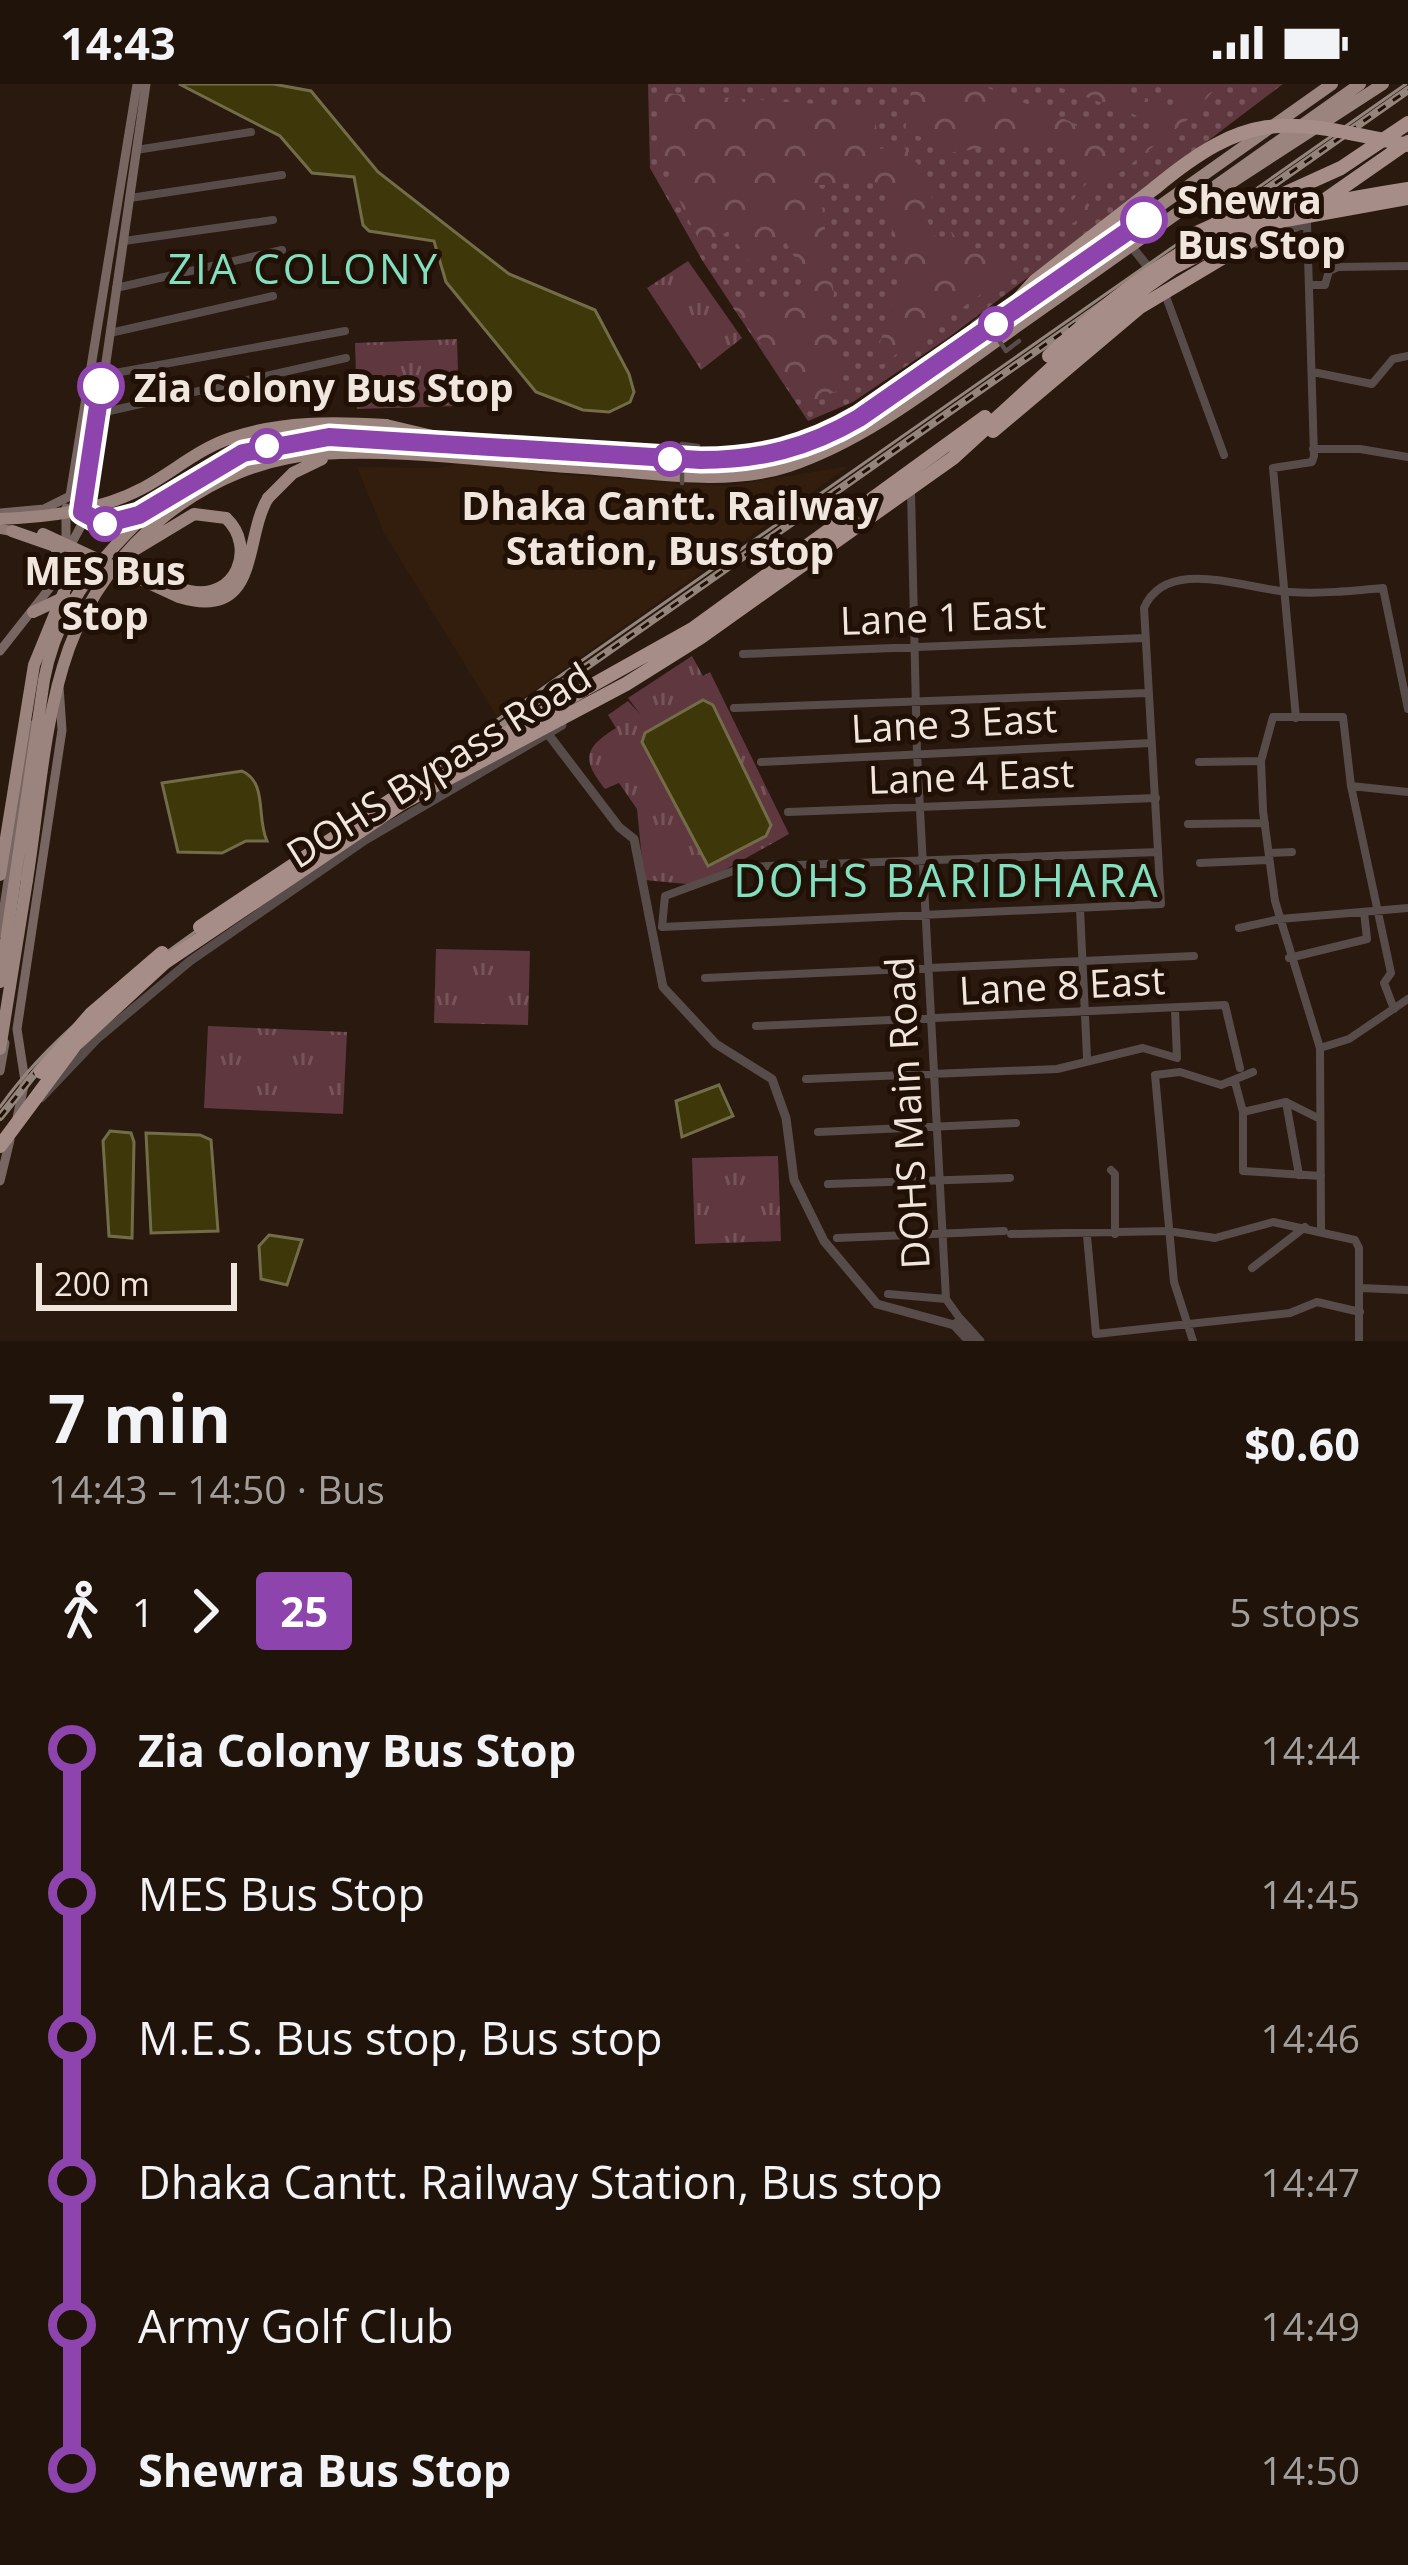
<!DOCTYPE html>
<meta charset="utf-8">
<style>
:root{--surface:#20130a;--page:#2d2018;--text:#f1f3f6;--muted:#a29e9c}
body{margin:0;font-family:"Open Sans",sans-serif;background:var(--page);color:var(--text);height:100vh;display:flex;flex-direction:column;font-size:45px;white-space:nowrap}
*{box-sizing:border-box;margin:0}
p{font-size:39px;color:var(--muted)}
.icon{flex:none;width:66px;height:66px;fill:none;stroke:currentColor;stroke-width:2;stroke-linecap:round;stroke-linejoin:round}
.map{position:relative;height:1257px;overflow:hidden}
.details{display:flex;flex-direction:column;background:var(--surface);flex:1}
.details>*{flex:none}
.badge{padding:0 24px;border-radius:9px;font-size:42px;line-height:78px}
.scale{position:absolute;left:36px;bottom:30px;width:201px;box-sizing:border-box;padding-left:12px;border:6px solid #f1e6de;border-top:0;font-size:33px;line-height:42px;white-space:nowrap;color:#f1e6de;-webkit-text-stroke:9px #201005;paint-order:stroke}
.map>.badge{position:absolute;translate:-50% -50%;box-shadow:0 0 0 6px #fff}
.legs{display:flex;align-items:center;gap:18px;height:132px;padding:0 48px;font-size:39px}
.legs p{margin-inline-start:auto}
.summary{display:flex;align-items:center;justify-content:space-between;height:204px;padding:0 48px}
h1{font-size:66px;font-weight:700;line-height:90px}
ul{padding:0 48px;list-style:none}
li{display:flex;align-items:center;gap:42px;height:144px;font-size:45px}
li i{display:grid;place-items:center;width:18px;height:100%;margin:0 15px;background:currentColor}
li i::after{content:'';width:30px;height:30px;margin:-15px;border:9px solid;border-radius:50%;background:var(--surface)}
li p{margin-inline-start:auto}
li:first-child i{background:linear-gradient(#0000 50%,currentColor 0)}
li:last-child i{background:linear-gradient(currentColor 50%,#0000 0)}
.status{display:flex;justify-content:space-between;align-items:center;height:84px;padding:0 60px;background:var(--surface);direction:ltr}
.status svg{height:33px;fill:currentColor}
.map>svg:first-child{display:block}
</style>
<div class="status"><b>14:43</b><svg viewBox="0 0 49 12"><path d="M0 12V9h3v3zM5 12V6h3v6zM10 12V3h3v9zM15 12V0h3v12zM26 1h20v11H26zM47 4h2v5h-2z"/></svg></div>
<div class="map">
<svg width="1408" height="1257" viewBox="0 0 1408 1257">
<defs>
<pattern id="grass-dots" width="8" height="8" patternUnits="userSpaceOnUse" patternTransform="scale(3)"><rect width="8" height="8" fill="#5f373e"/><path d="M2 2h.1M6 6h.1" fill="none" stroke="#765459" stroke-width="1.8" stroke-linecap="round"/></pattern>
<pattern id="forest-crowns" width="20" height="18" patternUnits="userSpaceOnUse" patternTransform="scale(3)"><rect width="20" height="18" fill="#5f373e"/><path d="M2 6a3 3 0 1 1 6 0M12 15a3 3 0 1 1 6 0" fill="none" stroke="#765459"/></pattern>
<pattern id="park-tufts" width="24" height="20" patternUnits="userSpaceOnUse" patternTransform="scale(3)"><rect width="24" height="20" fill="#5f373e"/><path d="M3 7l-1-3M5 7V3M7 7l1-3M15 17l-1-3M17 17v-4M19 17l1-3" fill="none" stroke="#765459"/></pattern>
</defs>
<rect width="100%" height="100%" fill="#2a190e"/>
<path fill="#331d0c" d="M480,376L541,389L727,402L849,382L497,633L384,449L357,383L437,384Z"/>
<path fill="url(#grass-dots)" d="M648,0H1283L948,254L853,318L808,337L702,176L650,84Z"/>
<path fill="url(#forest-crowns)" d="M912,0H978L1069,37L1119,71C1139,70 1146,60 1153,42L1146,35L1050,0H1102L1186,27L1188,22L1155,0H1219L1191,33L1085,116L1093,125L1070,141L1058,134L1086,100L1076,70L1031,58L939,70L934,57L905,48Z
M663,9L873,24L880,65L901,60L927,91L923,96L934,116L922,126L937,156L952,148L963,166L991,163L1006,183L1017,185L881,281L876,272L900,193L884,98L819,101L834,211L827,223L842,305L807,320L733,224L745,217H794L804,190L784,155L751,180L729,147L702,161C675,110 653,68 663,9Z"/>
<path fill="url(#park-tufts)" d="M688,177L742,254L701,286L647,204Z
M457,255L459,322L357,325L355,259Z
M692,572L703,592L710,588L789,750L698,801L644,796L637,725L619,699L605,705C581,675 584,664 616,644L608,631L628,617L640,630L628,614Z
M436,865L530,867L528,941L434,939Z
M208,942L347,948L343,1030L204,1024Z
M778,1072L781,1157L695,1160L692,1074Z"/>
<path fill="#3d3709" stroke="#736c49" stroke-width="3" d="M179,0H273L311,7L378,88L509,190L595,226L629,290L634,308L630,318L609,328L583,326L536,308L446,198L434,157L369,147L363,141L354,93L312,89L280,52Z
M703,616L713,621L771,741L766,752L708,782L642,658L645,649Z
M242,687C268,699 256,733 267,757H246L222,769L178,768L162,699Z
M719,1001L733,1032L682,1053L676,1017Z
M110,1047L131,1049L134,1058L132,1154L109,1152L103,1057Z
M146,1049L200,1051L211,1056L218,1147L151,1149Z
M269,1151L302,1156L287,1201L261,1195L259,1162Z"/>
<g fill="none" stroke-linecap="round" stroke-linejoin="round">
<path stroke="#574c4a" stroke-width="4.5" d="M682,360L698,362"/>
<path stroke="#574c4a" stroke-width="8" d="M136,66L251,48
M130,114L282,91
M124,157L273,136
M1257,160L1307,139L1314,372L1312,378L1273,384L1296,634
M1311,201H1325L1329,187L1338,183L1408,182
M116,204L282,166
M1165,210L1224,371
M110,249L273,212
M1313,288L1372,300L1393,275L1408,272
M104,291L345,247
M96,330L346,274
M1313,365H1360L1408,373
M911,408L917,669L946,1215
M743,570L1145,554
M734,624L1147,609
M761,678L1151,659
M1199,678L1261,677
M1351,702L1408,708
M788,728L1156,714
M1188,740L1265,739
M1158,768L744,783L665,812L662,843L1161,820L1144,524C1167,471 1248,506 1290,508C1321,510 1352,507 1383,504L1408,625
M1269,769L1292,768
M1200,779L1268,776
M1080,825L1087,974
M1239,844L1280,835L1408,824
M1289,874L1367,855L1364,828
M705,894L1194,872
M756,942L1225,921L1240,984
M1320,964L1349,955L1408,915
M806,995L1057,985L1143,964L1177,974L1175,926
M1235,998L1243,1028V1087L1321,1092
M1286,1018L1299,1091
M1243,1028L1286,1018L1320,1035
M818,1048L1016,1039
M1111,1086L1115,1090V1150
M828,1100L1010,1094
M1321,1145L1320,964L1275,817L1263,727L1261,677L1273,633H1343L1351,702L1391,889L1384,899L1394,925
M1011,1150L1168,1147L1215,1154L1273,1138L1355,1156L1359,1164V1257
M1087,1152L1096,1250L1290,1229L1317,1218L1360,1228
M837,1154L1004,1147
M1252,1184L1305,1143
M1360,1204L1408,1206
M888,1210L946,1215
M946,1215L961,1236
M1193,1257L1174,1198L1155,991L1180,988L1221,1001L1253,988"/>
<path stroke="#574c4a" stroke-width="9" d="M1132,163L1152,188
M548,650L619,743L634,755L663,903L716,960L772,995L786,1034L794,1096L824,1157L877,1220L954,1241
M41,1014L98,954L190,877L365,756L562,641
M954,1241L961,1236L980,1257
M954,1241L969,1257"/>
<path stroke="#786662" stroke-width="9" d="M83,428L103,440L142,429
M0,429L44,425L70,412L137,0
M66,460V424
M68,466L83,438L146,0
M0,567L67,482
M0,849L32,641
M0,987L5,959
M17,1034L25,997L17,945L62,646L59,602
M0,1097L10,1056"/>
<path stroke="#917a75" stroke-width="10" d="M0,445L12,447"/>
<path stroke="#9c847e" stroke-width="12" d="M1223,104L1383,0
M386,341L437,353
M268,414L293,389L322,375
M136,465L194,430L226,434
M33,528L65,513
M27,796C39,721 43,637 69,564C107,460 208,377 320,370C406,364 495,379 582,384C648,388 725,403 789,382C869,355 937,299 1005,251C1124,168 1241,83 1360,0
M0,898L44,596C54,543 79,501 115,462C152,421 194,385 247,367C321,343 407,355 483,361C555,367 628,372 701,376C759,376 809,364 859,335L1332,0"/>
<path stroke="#a78d87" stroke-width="14" d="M1319,120L1408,58
M1257,122L1341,84L1408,39
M995,241L1035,197L1156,103"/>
<path stroke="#93857c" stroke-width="3" d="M0,1023C61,937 150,881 234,820L1406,0"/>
<defs>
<path id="rail" d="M0,1033L54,965L100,924L1408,6"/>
</defs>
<use href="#rail" stroke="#93857c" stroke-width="8"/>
<use href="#rail" stroke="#201005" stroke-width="3" stroke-dasharray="9" stroke-linecap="butt"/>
<path stroke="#574c4a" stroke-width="4.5" d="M973,240L983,232L1006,267L1019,257
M682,399V360"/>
<path stroke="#9c847e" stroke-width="12" d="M0,435C48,433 100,427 143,404C173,388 198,365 231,354C282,337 333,338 386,341
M43,450L179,513C261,538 243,455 268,414
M121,474C142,485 166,502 190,507C236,517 257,463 226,434
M0,791L34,581L70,493L55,462L12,447
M0,965L27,796"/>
<path stroke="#a78d87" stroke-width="14" d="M1156,103C1255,21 1289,37 1408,61
M1192,151L1257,122
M1049,272C1177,153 1237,132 1408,105
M993,347L1140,223L1259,152
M468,671L694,544L985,333
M200,843L391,716
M41,988L91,930L162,869
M0,1062L75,961L164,879L402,719L626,600L701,553L953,374L1123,219L1173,184L1226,156L1280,137L1408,114"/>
</g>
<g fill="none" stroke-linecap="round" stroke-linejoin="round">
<defs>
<path id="line-1" d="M101,302L82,428L104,440L139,431L243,369L329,353L701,376C759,376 808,364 859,334L1144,136"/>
</defs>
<use href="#line-1" stroke="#fff" stroke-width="27"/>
<use href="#line-1" stroke="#8e44ad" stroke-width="18"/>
</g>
<g fill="#fff" stroke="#8e44ad" stroke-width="6">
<circle cx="1144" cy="136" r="21"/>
<circle cx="996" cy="240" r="15"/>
<circle cx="101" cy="302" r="21"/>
<circle cx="267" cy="362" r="15"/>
<circle cx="670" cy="375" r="15"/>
<circle cx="105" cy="440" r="15"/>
</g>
<g text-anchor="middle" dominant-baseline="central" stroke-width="10" stroke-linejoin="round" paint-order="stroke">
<g font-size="39" font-weight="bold" fill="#f1e6de" stroke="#201005" text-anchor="start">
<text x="1177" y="114">Shewra<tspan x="1177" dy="45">Bus Stop</tspan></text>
<text x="134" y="302">Zia Colony Bus Stop</text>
<text x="670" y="420" text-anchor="middle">Dhaka Cantt. Railway<tspan x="670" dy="45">Station, Bus stop</tspan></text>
<text x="105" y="485" text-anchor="middle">MES Bus<tspan x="105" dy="45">Stop</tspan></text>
</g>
<g font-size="39" fill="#f1e6de" stroke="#201005">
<text transform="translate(943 532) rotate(-2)">Lane 1 East</text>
<text transform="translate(954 638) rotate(-3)">Lane 3 East</text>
<text transform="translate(438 680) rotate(-32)">DOHS Bypass Road</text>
<text transform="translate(971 691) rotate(-2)">Lane 4 East</text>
<text transform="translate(1062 900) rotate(-3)">Lane 8 East</text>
<text transform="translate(906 1029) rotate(-93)">DOHS Main Road</text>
</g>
<g font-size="42" letter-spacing="3" fill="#82e0c1" stroke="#201005">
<text x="304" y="183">ZIA COLONY</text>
</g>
<g font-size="45" letter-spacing="3" fill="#82e0c1" stroke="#201005">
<text x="947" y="795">DOHS BARIDHARA</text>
</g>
</g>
</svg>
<div class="scale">200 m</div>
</div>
<section class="details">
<div class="summary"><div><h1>7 min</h1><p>14:43 – 14:50 · Bus</p></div><b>$0.60</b></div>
<div class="legs"><svg class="icon" aria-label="walk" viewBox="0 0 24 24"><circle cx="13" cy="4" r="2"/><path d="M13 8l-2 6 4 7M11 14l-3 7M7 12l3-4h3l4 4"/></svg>1<svg class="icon" aria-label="forward" viewBox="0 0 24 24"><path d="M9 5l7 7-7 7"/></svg><b class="badge" style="background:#8e44ad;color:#fff">25</b><p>5 stops</p></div>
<ul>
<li><i style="color:#8e44ad"></i><b>Zia Colony Bus Stop</b><p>14:44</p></li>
<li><i style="color:#8e44ad"></i><span>MES Bus Stop</span><p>14:45</p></li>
<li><i style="color:#8e44ad"></i><span>M.E.S. Bus stop, Bus stop</span><p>14:46</p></li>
<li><i style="color:#8e44ad"></i><span>Dhaka Cantt. Railway Station, Bus stop</span><p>14:47</p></li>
<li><i style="color:#8e44ad"></i><span>Army Golf Club</span><p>14:49</p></li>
<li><i style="color:#8e44ad"></i><b>Shewra Bus Stop</b><p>14:50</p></li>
</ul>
</section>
